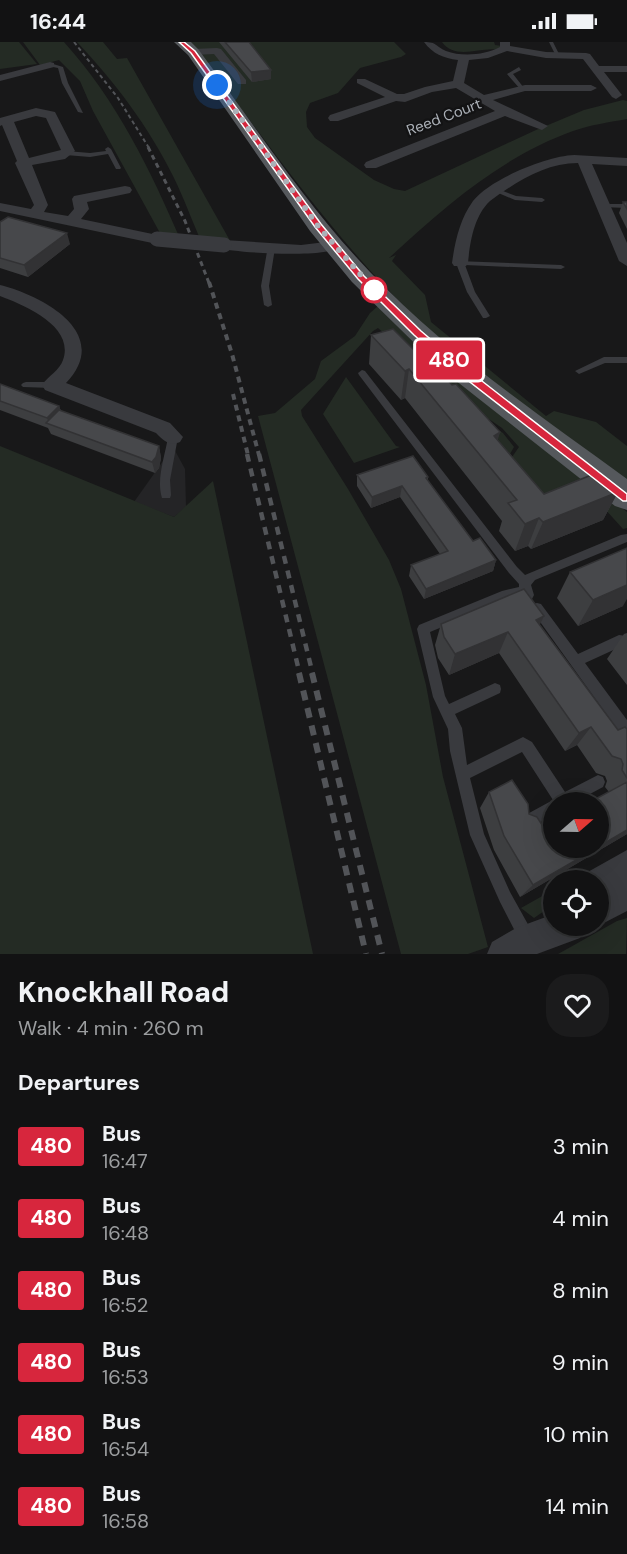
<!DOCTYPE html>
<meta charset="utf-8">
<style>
:root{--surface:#121213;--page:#1b1b1c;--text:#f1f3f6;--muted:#9c9ea0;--line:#313233}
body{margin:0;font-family:"DM Sans",sans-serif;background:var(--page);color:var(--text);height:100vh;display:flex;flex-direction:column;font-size:22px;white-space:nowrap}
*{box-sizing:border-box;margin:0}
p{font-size:20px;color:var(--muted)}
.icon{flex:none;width:33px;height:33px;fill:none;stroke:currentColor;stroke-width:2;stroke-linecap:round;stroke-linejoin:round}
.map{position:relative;height:912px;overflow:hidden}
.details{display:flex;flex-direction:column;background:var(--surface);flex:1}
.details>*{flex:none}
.badge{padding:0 12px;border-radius:4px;font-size:21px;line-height:39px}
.needle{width:39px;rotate:70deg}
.controls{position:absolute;left:543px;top:750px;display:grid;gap:12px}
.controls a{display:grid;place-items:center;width:66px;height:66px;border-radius:50%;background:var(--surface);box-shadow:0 6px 24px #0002,0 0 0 2px var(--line);font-size:30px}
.you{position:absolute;width:30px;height:30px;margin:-15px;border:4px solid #fff;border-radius:50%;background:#1a73e8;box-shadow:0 0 0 9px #1a73e833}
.map>.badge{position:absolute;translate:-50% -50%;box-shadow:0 0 0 3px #fff}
h2{padding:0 18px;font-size:22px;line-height:54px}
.round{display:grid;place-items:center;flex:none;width:63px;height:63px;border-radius:24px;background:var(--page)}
.summary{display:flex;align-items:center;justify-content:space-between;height:102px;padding:0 18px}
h1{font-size:28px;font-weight:800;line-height:45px}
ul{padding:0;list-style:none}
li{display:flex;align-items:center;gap:18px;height:72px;padding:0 18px}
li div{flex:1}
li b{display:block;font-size:22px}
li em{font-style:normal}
li .badge{min-width:66px;font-weight:700;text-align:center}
.status{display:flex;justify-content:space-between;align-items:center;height:42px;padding:0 30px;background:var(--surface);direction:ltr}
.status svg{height:16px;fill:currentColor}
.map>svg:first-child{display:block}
</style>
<div class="status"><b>16:44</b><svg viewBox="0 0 49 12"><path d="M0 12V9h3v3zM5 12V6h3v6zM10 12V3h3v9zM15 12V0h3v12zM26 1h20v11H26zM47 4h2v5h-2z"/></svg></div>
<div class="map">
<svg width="627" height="912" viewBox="0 0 627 912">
<rect width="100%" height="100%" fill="#181819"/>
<path fill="#242426" d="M173,405L185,427L186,465L174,475L134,460Z"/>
<path fill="#242b24" d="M0,0H19L37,22L0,27Z
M23,0H64C117,59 150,127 181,199L160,191L93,69L80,39L59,18L40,23Z
M77,0H103L117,17L127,16L233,204L202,201C192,179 184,156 173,134C149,85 114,39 77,0Z
M191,0H394L406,12L401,15L360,26L338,51L310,61L306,70L307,85L315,96L374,138L394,147L405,149L536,88L584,68L623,58L627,59V77C610,80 590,83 573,89C501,115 444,165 389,216L396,213L392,219L425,253L431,280L546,374L554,369L596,380L627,404V439C556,383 477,335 412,272C328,190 262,93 191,0Z
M442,0H494L495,3L502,4L499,8C482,4 455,19 442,0Z
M378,264L627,470V486L623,487L604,466L539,455L442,349L503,391L514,405L510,412L515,418L512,415L519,405L502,386L446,348L378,286L373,289L301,368L302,374L348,447L389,518L401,547L426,643L443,735L488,905L468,912H401L258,374L275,371L315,337L321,319L355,294L370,271Z
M346,335L396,404L400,405L354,421L323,372Z
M0,404L174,475L213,439L313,912H0Z
M553,848V863L534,876L521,866Z
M627,876L626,912H558L617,879Z"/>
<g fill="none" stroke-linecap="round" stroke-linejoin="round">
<path fill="#393a3e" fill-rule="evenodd" d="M549,0H553L560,14H556Z
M50,21L63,25L68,41L83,71L78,70L62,41L58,26L48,24Z
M519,25L521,28L513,32L524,46L521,48L507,32Z
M108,105L111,107L121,126L120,127H116L108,112L90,115L66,113L63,111L66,109L90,111L106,109L105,107Z
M498,147L516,154L542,156L545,158L542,160L515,158L496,150V148Z
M604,162H627V166L602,165L601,164Z
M268,204L275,206L269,244L272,263L268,265L264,263L261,244Z
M457,219L561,223L565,225L561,227L465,223L475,250L490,274L486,276H483L467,250L456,221Z
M604,315H627V321H605L579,332L575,329Z
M362,328L365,329L517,525L525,533L621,493L627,492V500L535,538L531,543L534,553L532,557L528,558L523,555L507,558L430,590L445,654L449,662L495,641L500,643L501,647L500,651L455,672L462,686L467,723L523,695L532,700L565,750L598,733L603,735L605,740L603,745L575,760H554V773L525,788L520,786L518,781L520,776L553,758L522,710L470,736L484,792L510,850L535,895L533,901L527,903L521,901L500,860L470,793L450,709L448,687L433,655L417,587L419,583L502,549L519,545V542L509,531L359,333L358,331Z
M26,340H52L57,343L52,346L23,345L21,343L23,341Z
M173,392L178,395L170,438L171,453L170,456H162C156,437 165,414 168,395Z
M537,561L541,562L578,612L619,593L627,594V606L620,605L585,621L627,678V696L622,694L533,570L531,566L533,562Z"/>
<path fill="#393a3e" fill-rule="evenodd" d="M424,0C437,0 435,4 446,9C462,15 485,13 500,5V0H510V4L546,10L586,11L590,12L599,24H627V30H604L622,53L616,57L612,55L583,17L546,16L507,9L488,16L469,18L464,41L484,53L525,43H591L597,46L591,49H525L493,58L548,84L542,88L505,74L376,126H366L364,123L366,120L495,69L456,46L432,50L405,60L396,59L338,79H330L328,76L330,73L385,55L357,41V37H365L397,52H404L425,45L453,39L458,18C443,16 433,12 424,0Z
M217,6L221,7L246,38V42H238L214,12L193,13L188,10L193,7Z
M50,20L54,21V25L0,39V33Z
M36,66L55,70L75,109L65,117L32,123L48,163L44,170L68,174L74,167L72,157L74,154L125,144L130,145L132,148L130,151L87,160L89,167L81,177L162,194L165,197L162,200L157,202L0,169V161L31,167L34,163L15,121L17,119L2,83L0,84V76ZM36,74L46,76L61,108L29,116L14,80Z
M574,113L627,116V124L592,122L627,201V224L619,219L578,121C545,121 516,140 490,159C474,174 470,200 468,221L466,224H454L452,221C455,199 460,177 473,159C490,137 547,114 574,113Z
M224,198L301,203L334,199L342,204C330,217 237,211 218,206L216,203L218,200Z
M0,243C44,254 113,292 66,341L170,381L183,395L180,400C169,404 164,399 156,391L45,348L42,343C48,334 60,328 63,318C75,284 24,263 0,254Z
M627,808V869L598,884V838H583L586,831Z
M554,872V884H585L580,896L537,912H487L492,900L516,886Z"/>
<path fill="#55585c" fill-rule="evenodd" d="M174,0H191L198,7C254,82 305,162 370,230C446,310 538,372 627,437V468L615,464L441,327L352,240L310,189L188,13Z"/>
<path stroke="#525458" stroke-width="2" stroke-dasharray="4 3" stroke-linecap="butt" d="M74,0L118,56L149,106"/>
<path stroke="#525458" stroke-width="3" stroke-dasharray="5 4" stroke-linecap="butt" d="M148,105L185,179L209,241"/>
<path stroke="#525458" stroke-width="4" stroke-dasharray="6 5" stroke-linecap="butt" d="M209,240L232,312L259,413
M233,352L248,413"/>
<path stroke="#525458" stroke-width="4.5" stroke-dasharray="8 7" stroke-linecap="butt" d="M247,412L300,633
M259,412L313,633"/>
<path stroke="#525458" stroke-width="6" stroke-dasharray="10 8" stroke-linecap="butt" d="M299,631L366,912
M312,631L382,912"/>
<path stroke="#393a3e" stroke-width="15" d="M157,197L224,203"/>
</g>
<path fill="#3d3e40" d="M219,0H249L271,37L252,40Z
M623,160H627V187L619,171Z
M0,180L70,202L28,235L0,226Z
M371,293L430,324L452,343L500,390L497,398L544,452L618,450L603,478L531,507L528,504L515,509L499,489L502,479L405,356L401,358L369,322Z
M0,342L59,364L61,369L159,404L161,416L159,426L155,431L51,392L48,386L0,368Z
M357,433L428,435V439L473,499L496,518L493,529L424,557L409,534L411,523L440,512L400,455L371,466L357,444Z
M570,530L623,564L578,584L557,556Z
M441,582L540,583L618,688L627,687V792L520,855L494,808L480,766L489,750L529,772L544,786L609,750L605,745L607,739L605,734L596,731L577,703L565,709L499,611L449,633L438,616L435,603Z
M627,591V643L607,617L624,592Z"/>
<path fill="#323234" d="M271,28V37L252,40L251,30Z
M67,191L70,202L28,235L24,223Z
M409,327L405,356L401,358L405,329Z
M59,364L64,376L49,382L47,376Z
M500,390L492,419L494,394Z
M159,404L161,416L159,426L155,431L152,420Z
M402,444L400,455L371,466L372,455Z
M618,450L603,478L531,507L543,480Z
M539,476L528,504L515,509L525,482Z
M496,518L493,529L424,557L426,547Z
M627,543V557L623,564L578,584L593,558Z
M544,574L534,595L536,578Z
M508,590L499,611L449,633L455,612Z
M591,685L577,703L565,709L579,691Z
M627,788V792L520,855L533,843Z"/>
<path fill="#47484b" stroke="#323234" stroke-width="1.5" d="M225,0H249L271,28L251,30Z
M623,160H627V167Z
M8,175L67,191L24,223L0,216V180Z
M393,287L430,324L434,323L452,343L456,342L500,390L494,394L544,452L599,430L618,450L543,480L539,476L525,482L508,461L517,458L409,327L405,329L371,293Z
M0,342L59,364L47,376L0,359Z
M59,368L159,404L156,415L152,420L46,381Z
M413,414L428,435L426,436L473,499L480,496L496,518L426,547L411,523L448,509L402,444L372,455L357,433Z
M627,506V543L593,558L570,530Z
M524,547L544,574L536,578L618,688L625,685L627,687V736L622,728L623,722L621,717L612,714L591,685L579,691L508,590L455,612L444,595L441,582Z
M512,738L528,762L529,772L537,775L544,786L554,781V806H597L533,843L504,794L489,750Z
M627,740V788L598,805V760H590Z"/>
<path fill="#d7263d" stroke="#fff" stroke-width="1.5" d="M179,0H184L195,9L321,182L364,234L421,289L455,318L627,452V459H623L448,323L414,293L358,237L315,185L191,11Z"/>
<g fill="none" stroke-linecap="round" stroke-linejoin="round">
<path stroke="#abb0b7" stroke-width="6" stroke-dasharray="0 10.8" d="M217,43L318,184L374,248"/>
</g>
<circle fill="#fff" stroke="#d7263d" stroke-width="3" cx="374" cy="248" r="12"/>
<g text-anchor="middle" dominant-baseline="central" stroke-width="4.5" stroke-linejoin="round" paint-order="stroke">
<g font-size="15" fill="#abb0b7" stroke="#131314">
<text transform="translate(444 75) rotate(-21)">Reed Court</text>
</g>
</g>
</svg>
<div class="controls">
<a><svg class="needle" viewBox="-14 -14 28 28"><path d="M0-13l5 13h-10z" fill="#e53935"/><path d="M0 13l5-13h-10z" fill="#9c9ea0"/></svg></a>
<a><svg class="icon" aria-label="locate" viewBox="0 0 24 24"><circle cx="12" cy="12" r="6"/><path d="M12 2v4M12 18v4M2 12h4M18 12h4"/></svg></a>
</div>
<div class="you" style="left:217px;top:43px"></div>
<b class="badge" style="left:449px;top:318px;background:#d7263d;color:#fff">480</b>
</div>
<section class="details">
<div class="summary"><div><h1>Knockhall Road</h1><p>Walk · 4 min · 260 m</p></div><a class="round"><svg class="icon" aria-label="heart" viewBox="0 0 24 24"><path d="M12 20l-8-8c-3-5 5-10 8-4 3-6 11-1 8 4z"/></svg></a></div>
<h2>Departures</h2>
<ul>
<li><span class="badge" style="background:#d7263d;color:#fff">480</span><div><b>Bus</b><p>16:47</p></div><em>3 min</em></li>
<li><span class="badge" style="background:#d7263d;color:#fff">480</span><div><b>Bus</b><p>16:48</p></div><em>4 min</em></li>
<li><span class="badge" style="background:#d7263d;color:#fff">480</span><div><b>Bus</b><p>16:52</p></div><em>8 min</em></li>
<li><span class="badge" style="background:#d7263d;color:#fff">480</span><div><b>Bus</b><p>16:53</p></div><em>9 min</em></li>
<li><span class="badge" style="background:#d7263d;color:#fff">480</span><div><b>Bus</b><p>16:54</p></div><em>10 min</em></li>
<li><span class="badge" style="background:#d7263d;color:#fff">480</span><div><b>Bus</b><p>16:58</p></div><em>14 min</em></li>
</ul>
</section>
